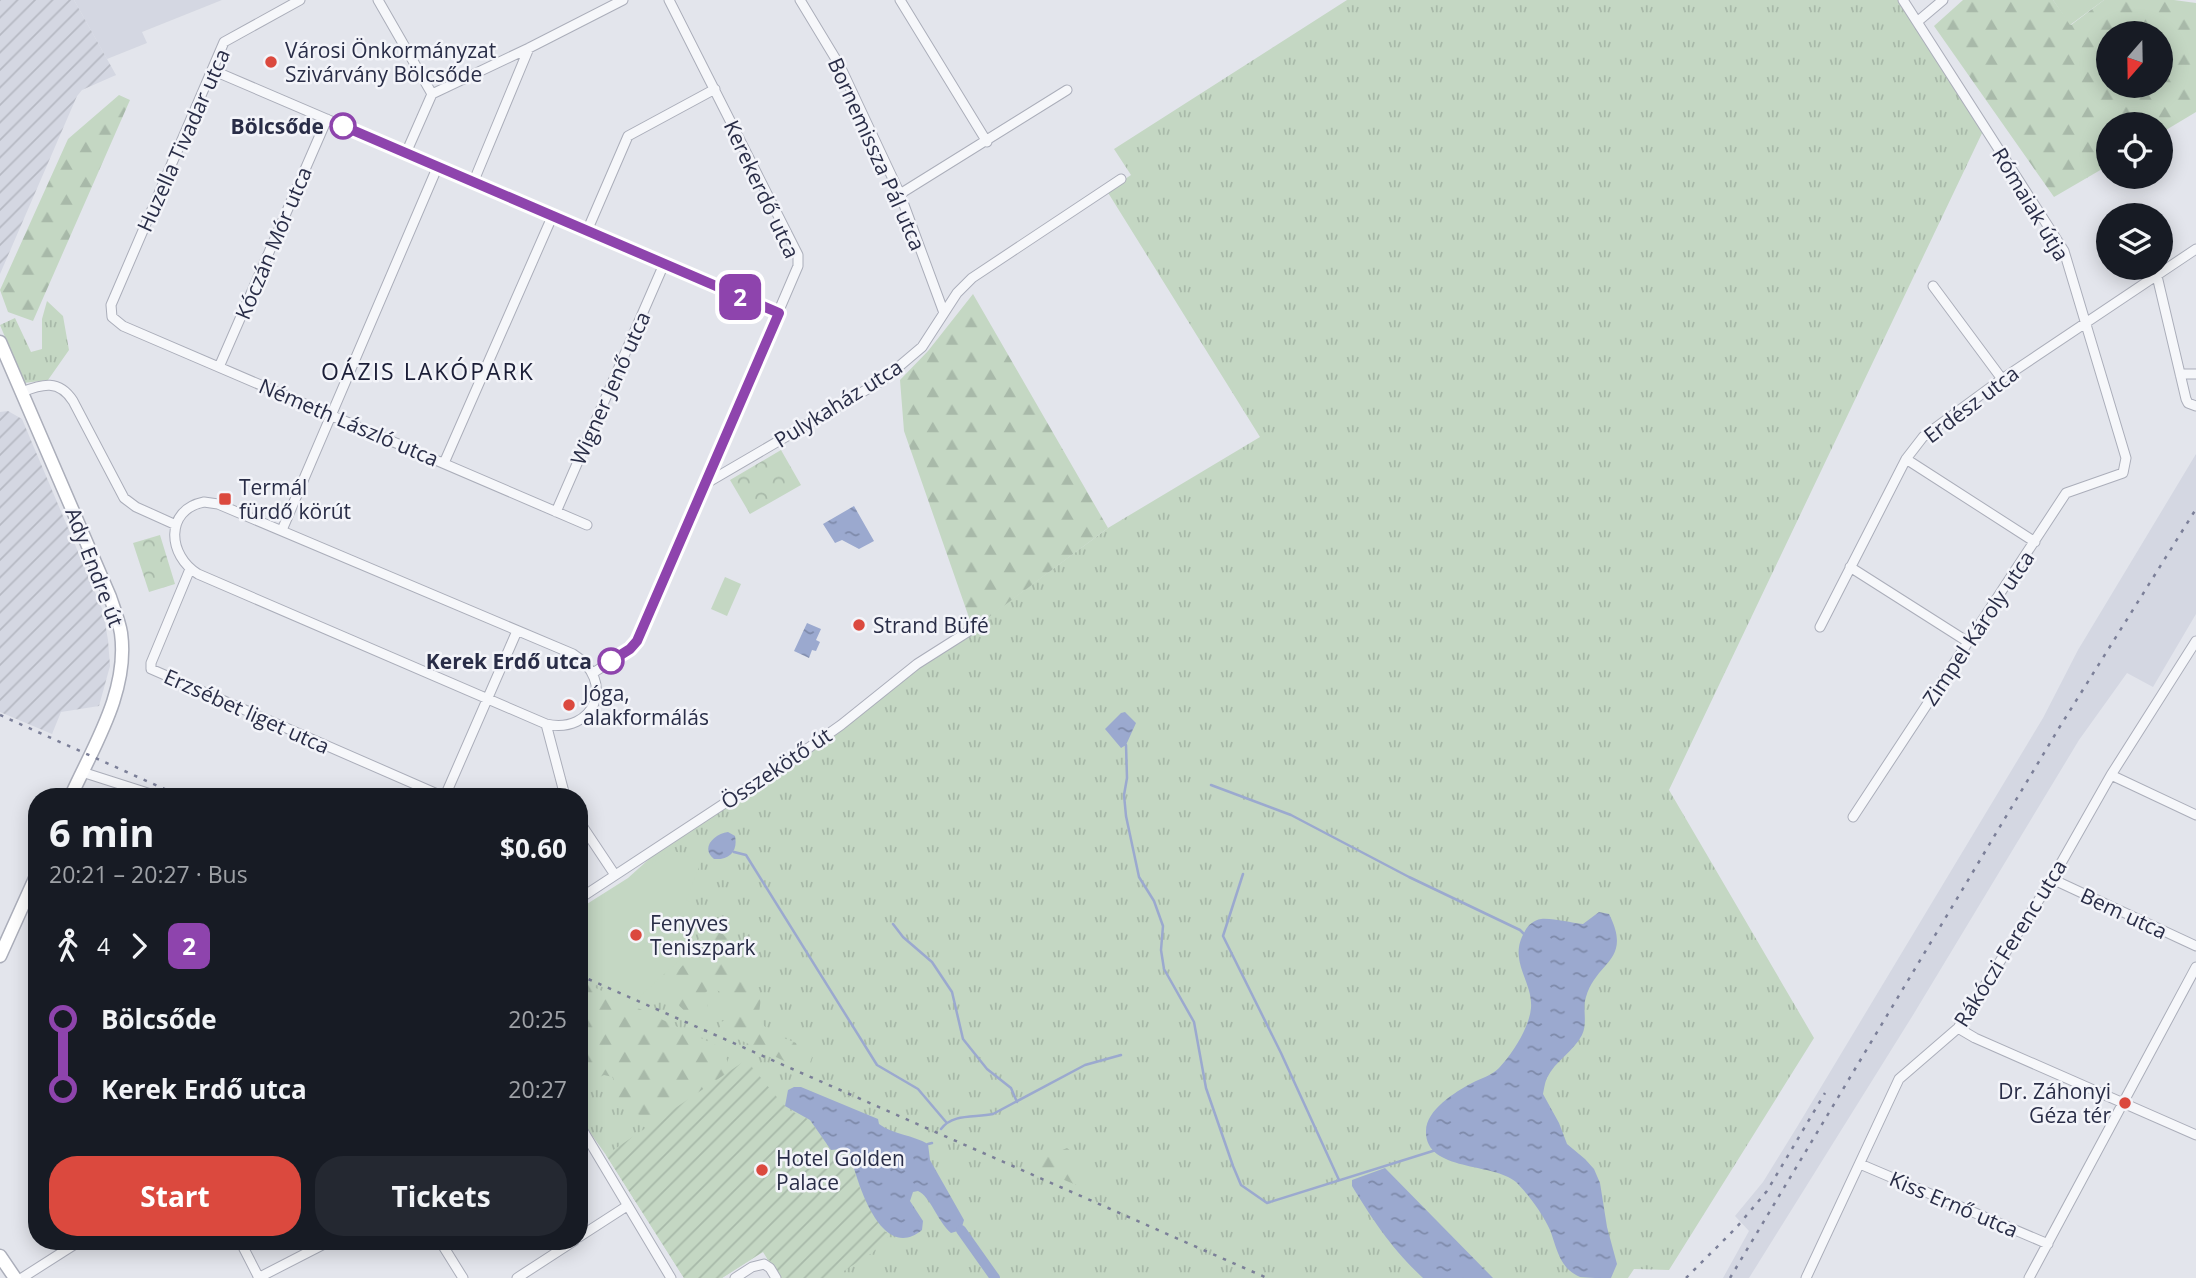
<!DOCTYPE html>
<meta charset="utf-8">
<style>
:root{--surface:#171b24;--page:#242831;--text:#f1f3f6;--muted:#9ea1a6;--accent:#db493e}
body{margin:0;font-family:"Open Sans",sans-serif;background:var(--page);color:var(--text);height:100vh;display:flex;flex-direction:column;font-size:26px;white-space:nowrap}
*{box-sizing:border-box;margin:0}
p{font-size:23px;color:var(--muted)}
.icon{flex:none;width:38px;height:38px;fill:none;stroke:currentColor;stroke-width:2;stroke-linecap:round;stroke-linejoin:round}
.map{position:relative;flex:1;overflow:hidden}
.panel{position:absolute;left:28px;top:788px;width:560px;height:462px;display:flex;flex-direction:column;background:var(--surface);border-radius:28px;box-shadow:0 4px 18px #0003}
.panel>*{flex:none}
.badge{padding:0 14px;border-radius:10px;font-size:24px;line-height:46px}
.needle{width:46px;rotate:200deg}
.tools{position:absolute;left:2096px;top:21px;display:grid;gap:14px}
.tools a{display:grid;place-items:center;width:77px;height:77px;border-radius:50%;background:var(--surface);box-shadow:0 4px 18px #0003;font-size:35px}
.map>.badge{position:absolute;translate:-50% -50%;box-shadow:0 0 0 4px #fff}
.legs{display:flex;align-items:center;gap:10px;height:77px;padding:0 21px;font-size:23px}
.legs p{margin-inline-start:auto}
.overview{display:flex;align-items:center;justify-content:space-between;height:119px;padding:0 21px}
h1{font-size:38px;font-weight:700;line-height:52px}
.action{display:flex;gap:14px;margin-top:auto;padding:14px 21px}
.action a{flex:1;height:80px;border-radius:28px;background:var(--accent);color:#fff;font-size:28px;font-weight:700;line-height:80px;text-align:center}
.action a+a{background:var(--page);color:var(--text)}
ul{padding:0 21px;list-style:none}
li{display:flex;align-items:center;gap:24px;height:70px;font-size:26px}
li i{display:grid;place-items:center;width:10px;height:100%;margin:0 9px;background:currentColor}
li i::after{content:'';width:18px;height:18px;margin:-9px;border:5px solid;border-radius:50%;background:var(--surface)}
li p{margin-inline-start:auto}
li:first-child i{background:linear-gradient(#0000 50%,currentColor 0)}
li:last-child i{background:linear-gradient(currentColor 50%,#0000 0)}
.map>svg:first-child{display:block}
</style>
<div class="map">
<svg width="2196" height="1278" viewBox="0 0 2196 1278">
<defs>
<pattern id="industrial-furrows" width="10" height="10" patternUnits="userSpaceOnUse" patternTransform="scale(1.75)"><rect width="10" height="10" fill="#d4d7e2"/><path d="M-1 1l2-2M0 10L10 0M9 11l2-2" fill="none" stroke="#b6b9c3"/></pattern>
<pattern id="grass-tufts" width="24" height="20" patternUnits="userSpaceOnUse" patternTransform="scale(1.75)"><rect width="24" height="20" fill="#c4d7c3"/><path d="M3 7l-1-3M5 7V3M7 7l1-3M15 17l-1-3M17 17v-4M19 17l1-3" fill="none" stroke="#a8b9a9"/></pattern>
<pattern id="forest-firs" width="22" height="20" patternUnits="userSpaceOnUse" patternTransform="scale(1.75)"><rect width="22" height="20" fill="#c4d7c3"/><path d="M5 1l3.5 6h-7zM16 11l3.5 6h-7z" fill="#a8b9a9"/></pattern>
<pattern id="park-crowns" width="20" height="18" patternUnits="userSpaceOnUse" patternTransform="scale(1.75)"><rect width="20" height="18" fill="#c4d7c3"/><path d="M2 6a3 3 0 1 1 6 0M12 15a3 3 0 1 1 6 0" fill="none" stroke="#a8b9a9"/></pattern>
<pattern id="garden-furrows" width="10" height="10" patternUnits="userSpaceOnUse" patternTransform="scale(1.75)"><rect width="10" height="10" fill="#c4d7c3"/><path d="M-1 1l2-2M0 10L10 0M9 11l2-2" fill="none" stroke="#a8b9a9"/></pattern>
<pattern id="water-ripples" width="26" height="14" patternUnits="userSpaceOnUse" patternTransform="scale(1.75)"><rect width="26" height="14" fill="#9ba9cf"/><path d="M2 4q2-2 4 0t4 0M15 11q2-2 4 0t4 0" fill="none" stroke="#7e8aaa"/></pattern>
</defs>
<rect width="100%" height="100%" fill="#e3e5ec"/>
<path fill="#d4d7e2" d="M74,0H222L142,32L147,43L107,59Z
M2196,454V614L2153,687L2127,673L2079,740L1913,1015L1749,1278H1723L1749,1231L1735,1216L1763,1182L1797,1127L2043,718L2078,650Z"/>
<path fill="url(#industrial-furrows)" d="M0,0H74L116,75L82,90L77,96L0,274Z
M8,411L22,419L103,611L108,640L110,666L99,706L61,712L52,734L0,712V412Z"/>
<path fill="url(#grass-tufts)" d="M1347,0H1903L1984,129L1669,790L1814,1038L1669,1270L1634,1269L1628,1278H779L763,1252L722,1278H684L606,1155L579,1117V909L628,878L679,832L745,790L917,664L969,631L1108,528L1260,437L1107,191L1131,175L1114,149Z
M47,301L63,316L69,350L48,380L24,383L0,325L15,318L31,352L42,349V319Z"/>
<path fill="url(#forest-firs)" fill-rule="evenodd" d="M1963,0H2053L2071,25L2104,0H2174L2196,3V112L2161,133V124H2109V165L2054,197L1934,26ZM2109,33H2161V86H2109Z
M119,95L130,100L33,321L8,312L0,290L68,139Z
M973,294L1108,528L973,629L904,431L900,380L928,351Z
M709,926C735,937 754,969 760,996C762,1005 756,1014 762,1023C768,1033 785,1038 796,1043L798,1049L812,1057L810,1063L795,1066L721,1031V1022L728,1019C733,1004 726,992 711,988L705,993L708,1002L707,1013L698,1018C681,1013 665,994 675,975C679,967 688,962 693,954C697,946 699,936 703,928Z
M581,981L724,1049L729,1068L727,1079C707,1091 672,1120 648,1118C639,1117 636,1111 628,1109C616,1108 610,1109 607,1097L615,1085L613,1077L604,1075L579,1087V982Z
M1067,1148L1077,1156L1079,1173L1093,1184L1091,1191L1035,1168L1037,1161Z"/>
<path fill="url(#park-crowns)" d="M781,450L801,485L750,514L730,480Z
M160,535L175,584L149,592L133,543Z"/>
<path fill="url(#garden-furrows)" d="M746,1060L781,1102L791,1111L810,1120L831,1150C835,1150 843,1147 847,1150C854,1154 854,1170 856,1177C862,1197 875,1215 886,1233L890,1235L872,1253L833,1278H780L764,1251L722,1278H684L606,1155Z"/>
<path fill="#c4d7c3" d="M2053,0H2104L2070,25Z
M725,577L741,584L727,616L711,609Z
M672,850L701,862L686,900L704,908L682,958L638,998L579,972V912Z"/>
<path fill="url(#water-ripples)" d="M854,506L874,541L859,549L842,540L835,543L823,524Z
M807,623L821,629L816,640L820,642L816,651L812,650L809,658L794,651Z
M1125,712L1136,723L1126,745L1121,748L1105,729L1121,713Z
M728,832L735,836C738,851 730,860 714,859C700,848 714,834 728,832Z
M1599,912L1609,914C1633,961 1596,961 1586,997C1582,1008 1588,1023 1582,1035C1574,1051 1555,1061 1547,1078C1545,1082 1544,1089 1543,1094L1559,1123L1567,1144L1585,1159L1594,1169L1600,1183L1607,1227L1617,1264L1611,1278C1602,1278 1588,1278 1580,1277C1559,1268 1557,1248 1550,1230C1543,1214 1528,1194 1516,1182C1494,1162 1425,1172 1426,1131C1426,1110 1455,1092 1472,1083C1481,1078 1491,1076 1499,1068C1513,1053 1529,1028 1531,1008C1533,980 1507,961 1525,931C1528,925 1534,920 1541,919C1554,918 1570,923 1583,924Z
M794,1087H801L878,1119L879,1124C894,1135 913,1135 928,1144L930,1160L964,1220L961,1230L951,1233C938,1222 930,1196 918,1191L913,1192L910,1201L923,1221L922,1230C881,1264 856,1180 850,1152L842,1149L831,1150L810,1120L785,1106L788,1090Z
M1385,1168L1493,1278H1423C1392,1249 1374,1222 1352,1186V1180Z"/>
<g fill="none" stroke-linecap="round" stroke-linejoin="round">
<path stroke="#9ba9cf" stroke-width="2.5" d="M1126,745L1127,778L1124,795L1126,816L1139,877L1154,901L1163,926L1161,950L1164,969L1194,1022L1206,1088L1233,1166L1241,1185L1267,1203L1436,1150
M1211,785L1291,815L1409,877L1520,930L1525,935
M734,852L746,855L877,1065L918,1089L946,1122
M1243,874L1223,936L1281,1053L1339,1180
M893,924L903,937L932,962L952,992L963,1039L987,1069L1011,1088L1017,1102
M941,1129C953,1113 975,1118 993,1114L1085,1065L1121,1055
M928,1144L932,1143"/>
<path stroke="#9ba9cf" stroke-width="10" d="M961,1230L995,1278"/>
<defs>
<path id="street" d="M300,0L224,42L111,305L112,317L123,326L587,525
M378,0L432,94
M800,0L840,66L900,194L944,313
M900,0L987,142
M1917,22L1943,0
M212,70L779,313
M406,153L432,94L529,48L623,0
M473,183L529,48
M900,194L1067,90
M587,231L628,136L715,89
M2157,276L2186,399L2188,403L2196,406
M1933,286L2002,379
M219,367L327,119
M2180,374H2196
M22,392C42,384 59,379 73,401L124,498L136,507L176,525
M1906,459L2035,542
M444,463L552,217
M705,484L883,380L922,347L957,293L972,278L1121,179
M204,502L218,504L573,654C617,681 594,735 546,724L198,574C168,556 164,510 204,502Z
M556,512L664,264
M282,530L437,168
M1850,567L1968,642
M190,569L151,663V669L442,796
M1820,627L1906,459L1923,437L2002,379L2196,249
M593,673L630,649L637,641L798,266V255L669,0
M546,724L565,796
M82,772L157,796
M2111,775L2196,815
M445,796L517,631
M1853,817L2066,493L2123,473L2126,458L2064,251L1903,0
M579,821L615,875
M2052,879L2196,946
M579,899L807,749L841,725L917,664L969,631
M1958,1028L1975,1038L2196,1135
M579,1124L671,1278
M1860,1164L2048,1244
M579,1237L627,1206
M240,1241L259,1278
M440,1241L463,1278
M22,1278L80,1241
M258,1278L330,1241
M517,1278L574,1241
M735,1278L752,1267L764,1264L770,1268L776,1278
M1806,1278L1899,1079L1958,1028L2052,879L2111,775L2196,641
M2029,1278L2196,967"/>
<path id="secondary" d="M0,342L110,597C114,609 119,621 121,633C129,691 94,745 71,796
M0,956L37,874
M0,1256L15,1278"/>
</defs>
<use href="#street" stroke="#abaeba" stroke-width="11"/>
<use href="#secondary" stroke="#abaeba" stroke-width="15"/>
<use href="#street" stroke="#f6f7fa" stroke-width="9"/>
<use href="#secondary" stroke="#fff" stroke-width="12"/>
<path stroke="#7b7f98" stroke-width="2.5" stroke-dasharray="3.5 7" stroke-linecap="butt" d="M0,715L180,796
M579,975L1267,1278
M1686,1278L1736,1228L1767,1191L1825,1093
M1730,1278L2059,728L2196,509"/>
</g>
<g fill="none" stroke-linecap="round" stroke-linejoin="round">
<defs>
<path id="line-1" d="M343,126L779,313L637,641L630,649L611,661"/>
</defs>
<use href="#line-1" stroke="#fff" stroke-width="16"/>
<use href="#line-1" stroke="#8e44ad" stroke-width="10"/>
</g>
<g fill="#db493e" stroke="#f3f4f9" stroke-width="2.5">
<circle cx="271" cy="62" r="7"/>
<rect x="218" y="492" width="14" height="14" rx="3.5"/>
<circle cx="859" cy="625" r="7"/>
<circle cx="569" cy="705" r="7"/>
<circle cx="636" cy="935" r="7"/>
<circle cx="2125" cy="1103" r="7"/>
<circle cx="762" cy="1170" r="7"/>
</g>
<g fill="#fff" stroke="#8e44ad" stroke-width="3.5">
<circle cx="343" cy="126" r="12"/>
<circle cx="611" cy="661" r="12"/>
</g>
<g text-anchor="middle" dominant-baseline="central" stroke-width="5" stroke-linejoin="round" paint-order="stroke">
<g font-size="21" fill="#292d47" stroke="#f3f4f9" text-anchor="start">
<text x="285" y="50">Városi Önkormányzat<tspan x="285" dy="24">Szivárvány Bölcsőde</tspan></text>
<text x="239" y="487">Termál<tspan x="239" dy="24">fürdő körút</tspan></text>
<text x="873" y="625">Strand Büfé</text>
<text x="583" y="693">Jóga,<tspan x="583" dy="24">alakformálás</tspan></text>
<text x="650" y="923">Fenyves<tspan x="650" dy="24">Teniszpark</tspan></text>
<text x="2111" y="1091" text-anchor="end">Dr. Záhonyi<tspan x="2111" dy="24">Géza tér</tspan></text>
<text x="776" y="1158">Hotel Golden<tspan x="776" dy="24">Palace</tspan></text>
</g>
<g font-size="21" font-weight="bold" fill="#292d47" stroke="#f3f4f9" text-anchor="end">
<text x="324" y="126">Bölcsőde</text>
<text x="592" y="661">Kerek Erdő utca</text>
</g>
<g font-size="21" fill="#292d47" stroke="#f3f4f9">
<text transform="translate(183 140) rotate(-66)">Huzella Tivadar utca</text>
<text transform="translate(877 154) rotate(66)">Bornemissza Pál utca</text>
<text transform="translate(762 189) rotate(65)">Kerekerdő utca</text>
<text transform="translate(2031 204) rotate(59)">Rómaiak útja</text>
<text transform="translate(273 243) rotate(-67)">Kóczán Mór utca</text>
<text transform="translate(610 388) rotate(-66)">Wigner Jenő utca</text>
<text transform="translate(838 403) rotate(-32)">Pulykaház utca</text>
<text transform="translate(1971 404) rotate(-37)">Erdész utca</text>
<text transform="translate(349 422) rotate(23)">Németh László utca</text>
<text transform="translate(95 567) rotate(69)">Ady Endre út</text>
<text transform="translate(1978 628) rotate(-56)">Zimpel Károly utca</text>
<text transform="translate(247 711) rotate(24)">Erzsébet liget utca</text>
<text transform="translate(776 768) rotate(-34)">Összekötő út</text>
<text transform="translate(2124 913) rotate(25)">Bem utca</text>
<text transform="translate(2010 943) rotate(-58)">Rákóczi Ferenc utca</text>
<text transform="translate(1954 1204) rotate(23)">Kiss Ernő utca</text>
</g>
<g font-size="23" letter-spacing="2" fill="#1b1e37" stroke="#f3f4f9">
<text x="428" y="371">OÁZIS LAKÓPARK</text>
</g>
</g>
</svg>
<div class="tools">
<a><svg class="needle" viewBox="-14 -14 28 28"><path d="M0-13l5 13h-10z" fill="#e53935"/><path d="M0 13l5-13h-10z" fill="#9ea1a6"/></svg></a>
<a><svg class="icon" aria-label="locate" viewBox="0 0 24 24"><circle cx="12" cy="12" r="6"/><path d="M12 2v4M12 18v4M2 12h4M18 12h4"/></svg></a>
<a><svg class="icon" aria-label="layers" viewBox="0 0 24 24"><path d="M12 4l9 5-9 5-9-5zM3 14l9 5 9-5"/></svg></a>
</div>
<b class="badge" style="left:740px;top:297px;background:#8e44ad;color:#fff">2</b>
<section class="panel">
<div class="overview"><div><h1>6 min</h1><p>20:21 – 20:27 · Bus</p></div><b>$0.60</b></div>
<div class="legs"><svg class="icon" aria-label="walk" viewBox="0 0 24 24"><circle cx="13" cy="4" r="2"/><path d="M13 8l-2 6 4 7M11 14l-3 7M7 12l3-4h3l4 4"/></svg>4<svg class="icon" aria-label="forward" viewBox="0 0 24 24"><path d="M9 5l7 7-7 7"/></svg><b class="badge" style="background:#8e44ad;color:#fff">2</b></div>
<ul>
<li><i style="color:#8e44ad"></i><b>Bölcsőde</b><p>20:25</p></li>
<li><i style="color:#8e44ad"></i><b>Kerek Erdő utca</b><p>20:27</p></li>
</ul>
<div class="action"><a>Start</a><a>Tickets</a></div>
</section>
</div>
